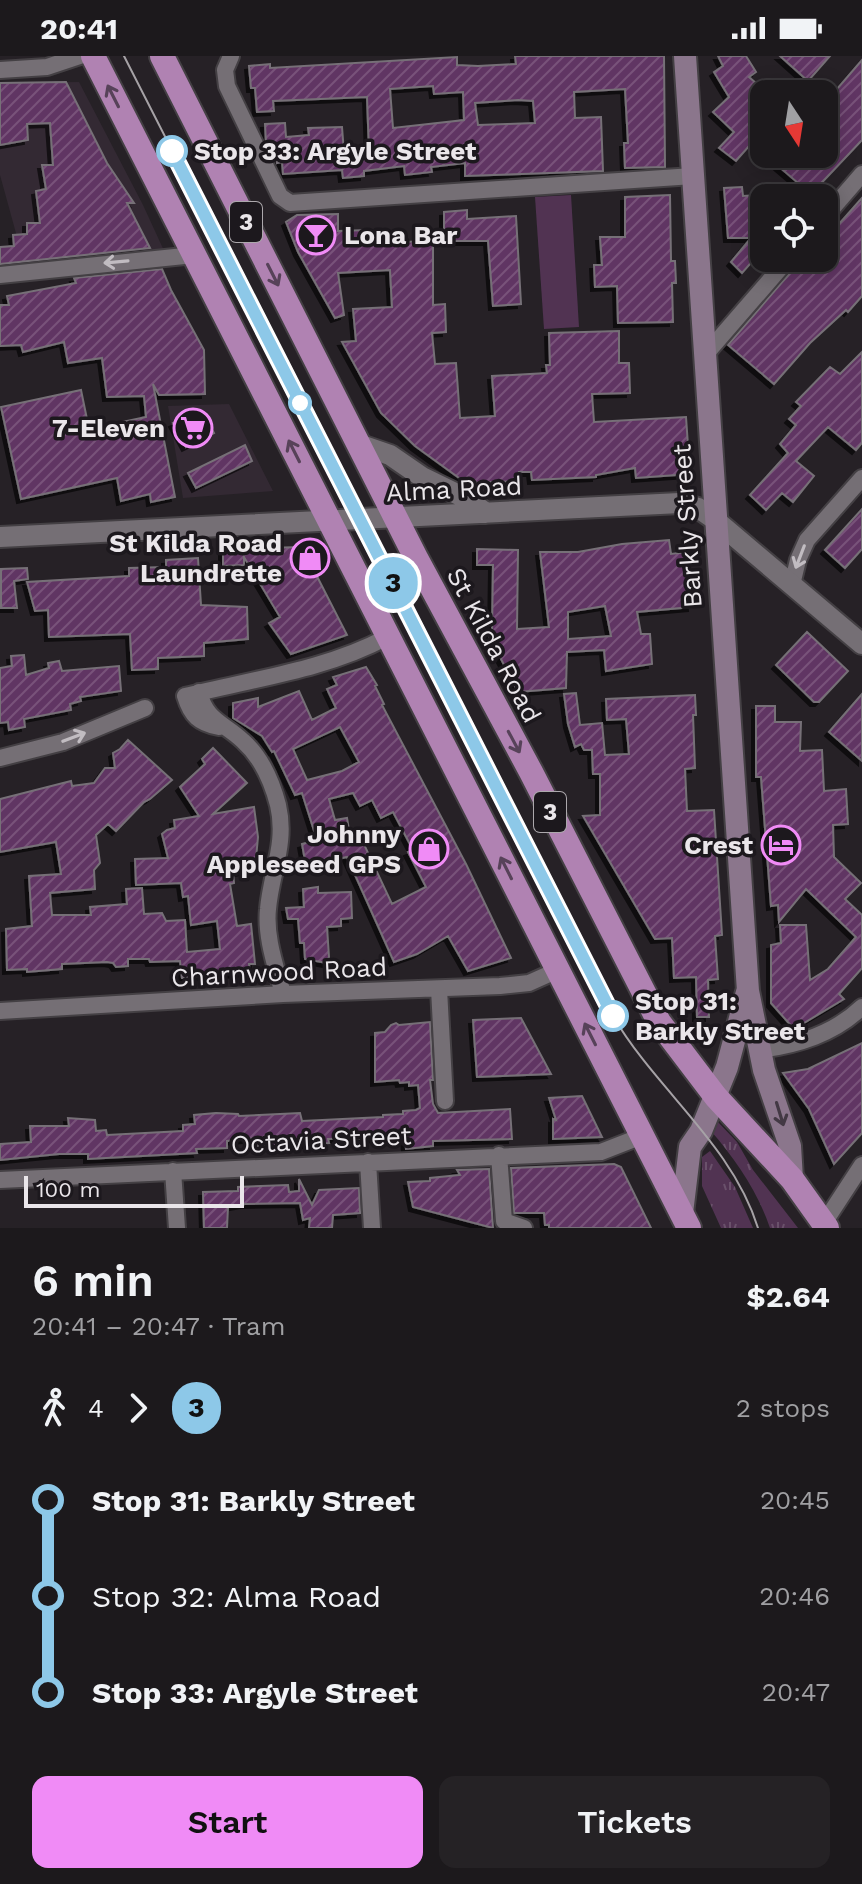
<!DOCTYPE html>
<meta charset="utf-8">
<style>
:root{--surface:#1c191c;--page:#252225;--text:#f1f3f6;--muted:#a0a0a3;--line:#3a383b;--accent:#f08bf6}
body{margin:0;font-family:"Work Sans",sans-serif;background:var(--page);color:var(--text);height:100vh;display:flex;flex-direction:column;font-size:30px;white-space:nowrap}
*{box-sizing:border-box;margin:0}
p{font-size:26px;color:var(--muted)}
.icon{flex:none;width:44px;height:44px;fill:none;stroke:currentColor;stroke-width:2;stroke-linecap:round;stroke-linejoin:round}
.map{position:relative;height:1172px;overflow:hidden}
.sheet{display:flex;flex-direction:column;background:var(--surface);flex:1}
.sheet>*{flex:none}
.badge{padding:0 16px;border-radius:26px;font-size:28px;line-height:52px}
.needle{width:52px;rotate:168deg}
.buttons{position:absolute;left:750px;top:24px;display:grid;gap:16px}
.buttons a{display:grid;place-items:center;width:88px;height:88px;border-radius:16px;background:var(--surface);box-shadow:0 4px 20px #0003,0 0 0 2px var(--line);font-size:40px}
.scale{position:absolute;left:24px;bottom:20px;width:220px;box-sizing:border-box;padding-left:8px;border:4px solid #eae6ea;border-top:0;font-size:22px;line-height:28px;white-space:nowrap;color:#eae6ea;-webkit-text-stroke:6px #1c181d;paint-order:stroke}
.map>.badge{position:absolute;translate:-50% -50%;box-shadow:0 0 0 4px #fff}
.legs{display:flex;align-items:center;gap:12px;height:88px;padding:0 32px;font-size:26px}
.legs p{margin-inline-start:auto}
.overview{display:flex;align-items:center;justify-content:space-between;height:136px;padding:0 32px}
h1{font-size:44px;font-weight:600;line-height:60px}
.primary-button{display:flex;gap:16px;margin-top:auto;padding:16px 32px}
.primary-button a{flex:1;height:92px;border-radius:16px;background:var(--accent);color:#111;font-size:32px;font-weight:600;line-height:92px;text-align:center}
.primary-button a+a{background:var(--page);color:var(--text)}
ul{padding:0 32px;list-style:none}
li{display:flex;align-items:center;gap:28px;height:96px;font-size:30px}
li i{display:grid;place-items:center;width:12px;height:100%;margin:0 10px;background:currentColor}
li i::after{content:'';width:20px;height:20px;margin:-10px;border:6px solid;border-radius:50%;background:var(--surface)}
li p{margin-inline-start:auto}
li:first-child i{background:linear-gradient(#0000 50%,currentColor 0)}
li:last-child i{background:linear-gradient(currentColor 50%,#0000 0)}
.status{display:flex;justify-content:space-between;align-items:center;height:56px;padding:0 40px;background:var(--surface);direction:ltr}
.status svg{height:22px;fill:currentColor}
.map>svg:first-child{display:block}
</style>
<div class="status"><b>20:41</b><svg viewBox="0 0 49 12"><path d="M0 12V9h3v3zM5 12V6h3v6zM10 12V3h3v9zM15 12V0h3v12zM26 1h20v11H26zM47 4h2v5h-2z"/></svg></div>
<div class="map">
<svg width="862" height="1172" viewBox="0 0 862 1172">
<defs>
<pattern id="grass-tufts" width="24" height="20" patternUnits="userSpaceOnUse" patternTransform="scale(2)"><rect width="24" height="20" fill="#513352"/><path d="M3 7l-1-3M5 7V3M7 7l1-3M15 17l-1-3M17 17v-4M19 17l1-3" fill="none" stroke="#6a516b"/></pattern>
<pattern id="building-hatch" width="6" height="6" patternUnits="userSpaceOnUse" patternTransform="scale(2)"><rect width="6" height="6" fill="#613563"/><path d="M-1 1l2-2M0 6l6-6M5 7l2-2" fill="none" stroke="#78527a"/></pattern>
<filter id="shadow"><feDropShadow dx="-4" dy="4" stdDeviation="0" flood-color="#0009"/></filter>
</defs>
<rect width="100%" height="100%" fill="#262126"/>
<path fill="#332933" d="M79,26L143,149L166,199L25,210L0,119V27Z
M229,348L273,435L183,442L168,350Z"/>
<path fill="url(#grass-tufts)" d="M716,1064L737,1086L753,1114L798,1172H770C758,1136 736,1104 711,1075Z
M710,1095L735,1131L753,1172H721L702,1130V1101Z"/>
<path fill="#513352" d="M571,139L579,271L544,273L535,141Z"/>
<path fill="url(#building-hatch)" stroke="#767077" stroke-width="2" fill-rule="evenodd" filter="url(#shadow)" d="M515,0H664L665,111L625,112L624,87H628L625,33L574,36L575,62L601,61L603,115L465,120V107L431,111L432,116L405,119L404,110L364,115V120L343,122L342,114L283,118L282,106L277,107L275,90H268L266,87L265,68L285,67L286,81L309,79L308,72L342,71L344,97L369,95L367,41L273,45L274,55L257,56L255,32H251L249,10L270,8V12L457,1V9L478,10L516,8ZM433,30L434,38L463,36L464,64L393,72L390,33ZM518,44L533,45L535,67L478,69L475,47Z
M718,0H746L756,16L749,21L764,34V73L736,105L719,92L734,76L713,56L729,41L714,16L723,10Z
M780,0H830L808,25Z
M862,4V84L814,135L807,131L805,133L764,98H824V48Z
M66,26L107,107L134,147H127L150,192L0,208V191L14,190L13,179L27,178V167H40L36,135L46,133L42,109H53L50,67L27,68L28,84L0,89V27Z
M742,131L743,140L758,139L759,173L764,167V192L742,217L731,206L751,182H728L724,132Z
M670,139L671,205H675L676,227H672L673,266L618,267L617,230L595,231L594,209H602L600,181H625V141Z
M862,142V240L848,256L846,254L810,287L774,328L728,289L797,209L800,202H824V185Z
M467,154V163L516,160L521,248L493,250L488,185H444V156Z
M338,158V175L368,174L369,187L433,185V249L445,248L446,276L432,277L435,308L456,307L460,362L495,360L492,320L547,317L546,309H550L549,277L619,275V307H629L630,337L592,338L594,366L686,361L690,418L636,422L635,412L596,419V421L532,424L531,416H519V425L466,427L415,390L381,357L342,286L356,285L353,253L392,251L390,214L338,217L344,259L335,262L298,196L286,166L297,159Z
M162,213L171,234L204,294L205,338L159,339L153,328L175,441L151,446L150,438L121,445L117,422L21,443L1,351L81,334L89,373L146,361L144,340L107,341L102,302L68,307L64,286L23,296L21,289L0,290V249H9L7,240L76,227L74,222Z
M862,296V387L856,394L828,371L796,405L814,420L793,446L782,437L766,454L750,439L788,397L780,388L796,369L789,363L801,350L796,346L830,311L840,318Z
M202,355L214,377L186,391L173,367Z
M245,389L252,405L196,432L188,417Z
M862,453V493L845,512L825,494Z
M669,484L671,498L687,496L692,551L637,556L641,578H650L652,608L606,615L604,594L567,596L566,632L518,636L487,576L492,575L493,509H477V493L518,494L517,573L549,571L540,496H578L622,488ZM605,550L611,580L568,583V556Z
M302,491L347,579L291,598L269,567L280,561L244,501V509L223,510V493Z
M198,502L201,549L247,551L248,583L204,587V600L158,602V613L132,614L130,578L49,581L48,554L35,555L27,526L129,520V512L166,511V504Z
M27,512L28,523L14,525L17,552H1V513Z
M807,576L848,615L819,646H814L776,609Z
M24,599L26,619L49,612L48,607L59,605L62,615L119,610L121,635L80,641L81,645L70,648L71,654L24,663L25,671L9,674L8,666L0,667V612L12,610L11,600Z
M366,611L377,629L375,630L384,648L382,649L466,808L511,902L468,915L448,880L417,898L394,906L347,801L306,810L302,788L317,784L302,737L295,739L274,695L272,696L262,680L233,662V647L258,642V651L299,635L312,664L336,652L327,633L337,629L333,621ZM340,671L359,706L342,715L307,724L293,693ZM353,737L360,750L372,744L381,762L393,756L413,794L408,796L426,831L392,848L362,784L351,786L347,762L335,764L329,743Z
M576,637L580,669L602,667L605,699L629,698L626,663L607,664L606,643L695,639L696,659H693L695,712L685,713L687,755L714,754L722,879L715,880L718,923L708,924L709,961H697L696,921L674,922L672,882L655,883L583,760L600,759V718H593L592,694H584L581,688L575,691L568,668L564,638Z
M862,638V705L829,676Z
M756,650H775V666H801L800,695L822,694L824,735L846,733L848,768L833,769L834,801L861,827L845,843L862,859V912L839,938L844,943L794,973L771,947V889L781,887L780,869H806L810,924L828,913L856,881L806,833L779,866L778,849L771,850L761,721H756Z
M128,684L172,724L150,743L144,746L116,775L108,768L96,779L100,807L94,814L95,833L50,837L52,859H91L90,851L127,848L126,833L142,832L144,858L162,857L166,865L185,864L187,896L220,893L217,865L191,869L188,840L183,841L181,827L136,829L135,803L168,802L162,778L167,774L175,772L174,764L199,760L180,731L205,708L202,703L213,692L247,727L213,758L254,751L258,781L255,813L233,817L234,827L230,828L237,870L251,868L255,908H249L250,916L182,922L180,905L150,906L149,903H128V910L116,911L113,907L107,906L62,908V913L27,916V913L7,914L6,873L32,870L29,820L61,818L56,786L0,796V743L71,725L72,730L94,727L105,712H115L113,697L120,693Z
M318,831V837L351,836L352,862L341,863V870L327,871L329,901L326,907L305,903L304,887H300L298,863H288L286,852L304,851L303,833Z
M521,962L551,1018L477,1021L473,964Z
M430,966L433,1024H430L433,1048L438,1057L510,1053L512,1083L433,1085V1090L406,1093L405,1078H378V1082L328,1083L329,1087L268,1090H257V1082L227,1085V1092L196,1093L197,1097L88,1103V1098H59L0,1104V1088L31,1086L30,1070H69L68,1062L95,1064L96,1075L106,1074L107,1079L183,1075V1069L195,1068L194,1059L216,1057L238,1058L239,1060L300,1057L302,1065L383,1061V1059L403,1058V1055L416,1054L420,1052L418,1029L409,1030V1026L400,1027L399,1024L375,1026V977L385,976L391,969L396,967L399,969Z
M862,987V1077L834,1108L809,1053L783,1017L808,1013Z
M582,1040L602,1081L553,1083V1063L556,1064L549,1042Z
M614,1108L621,1111L651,1172H549V1169H545L544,1157H514L511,1112Z
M489,1113L493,1172L413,1151L408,1126L430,1125V1122L460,1119L457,1114Z
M299,1123L312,1149L319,1134L359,1132L360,1157L333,1159L332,1172H309L310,1162L303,1164L300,1147L245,1148L228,1151L227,1172H204L203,1136L238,1135V1131L288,1129L289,1136L299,1135Z"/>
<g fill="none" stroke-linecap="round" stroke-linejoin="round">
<defs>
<path id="minor" d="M231,0L225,14L227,30L280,140L290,147L693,120
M0,14L47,11L80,0
M824,162L862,118
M0,219L194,199
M705,299L789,202
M792,529L798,504L807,484L862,422
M199,636C207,666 223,666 243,685C261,701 272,726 278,749C287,787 271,817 268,853C265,881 276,911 283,938
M219,671C199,667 191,660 185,640C252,623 326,614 387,581
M0,702L63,686L145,652
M439,933L445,1045
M0,955L283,938L500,930L529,927L558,914
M760,994C798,989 834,978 862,951
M499,1099L504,1165L524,1172
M368,1106L372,1172
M173,1115L177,1172
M0,1124L601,1096L642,1080
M824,1167L862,1109"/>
<path id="tertiary" d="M358,388L390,399L422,421L465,442L486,457
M0,481L680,447L698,452L714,463L862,588"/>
<path id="secondary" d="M685,0L748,935L764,1014L790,1090L792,1123
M682,1157L690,1091L701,1075L727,1011L747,936"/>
<path id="trunk" d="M93,0L689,1172
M162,0L416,502L531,716L659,966L716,1041L792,1123L827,1172"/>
</defs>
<use href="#minor" stroke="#444044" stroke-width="20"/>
<use href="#tertiary" stroke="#444044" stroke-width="24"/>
<use href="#secondary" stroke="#444044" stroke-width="26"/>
<use href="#trunk" stroke="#444044" stroke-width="28"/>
<use href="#minor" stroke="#756f75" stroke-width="16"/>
<use href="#tertiary" stroke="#756f75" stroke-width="20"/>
<use href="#secondary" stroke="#8b768c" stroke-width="22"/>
<use href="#trunk" stroke="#b082b2" stroke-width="24"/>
<path stroke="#a6a2a6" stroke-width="2" d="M124,0L613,960C656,1034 732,1088 758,1172"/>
</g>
<defs><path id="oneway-shaft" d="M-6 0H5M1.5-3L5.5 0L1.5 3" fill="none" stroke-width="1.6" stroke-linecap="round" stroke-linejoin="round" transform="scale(2)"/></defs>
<g stroke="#574259">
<use href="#oneway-shaft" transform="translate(113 40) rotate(-117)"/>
<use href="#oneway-shaft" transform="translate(273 219) rotate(63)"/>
<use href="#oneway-shaft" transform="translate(294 395) rotate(-117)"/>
<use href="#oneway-shaft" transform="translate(514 686) rotate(62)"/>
<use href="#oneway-shaft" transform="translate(506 812) rotate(-117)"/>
<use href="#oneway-shaft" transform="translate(590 978) rotate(-117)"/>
</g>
<g stroke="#c1bcc1">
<use href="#oneway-shaft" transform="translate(116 206) rotate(175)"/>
<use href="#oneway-shaft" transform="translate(800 501) rotate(111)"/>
<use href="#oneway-shaft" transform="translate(74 681) rotate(-21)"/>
</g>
<use stroke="#433944" href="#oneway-shaft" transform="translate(780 1058) rotate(73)"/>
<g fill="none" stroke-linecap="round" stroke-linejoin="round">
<defs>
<path id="line-1" d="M172,95L613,960"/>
</defs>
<use href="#line-1" stroke="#fff" stroke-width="18"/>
<use href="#line-1" stroke="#8dc8e8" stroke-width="12"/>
</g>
<defs>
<symbol id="bar-ring" viewBox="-11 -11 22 22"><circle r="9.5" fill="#1c181d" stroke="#f08bf6" stroke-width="1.5"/><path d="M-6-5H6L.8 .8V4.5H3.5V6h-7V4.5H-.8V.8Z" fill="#f08bf6"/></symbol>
<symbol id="supermarket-ring" viewBox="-11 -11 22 22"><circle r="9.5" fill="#1c181d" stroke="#f08bf6" stroke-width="1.5"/><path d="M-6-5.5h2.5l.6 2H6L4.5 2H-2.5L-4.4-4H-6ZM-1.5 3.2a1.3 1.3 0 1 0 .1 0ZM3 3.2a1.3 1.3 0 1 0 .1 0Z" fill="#f08bf6"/></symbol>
<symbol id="shop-ring" viewBox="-11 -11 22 22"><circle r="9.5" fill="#1c181d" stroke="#f08bf6" stroke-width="1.5"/><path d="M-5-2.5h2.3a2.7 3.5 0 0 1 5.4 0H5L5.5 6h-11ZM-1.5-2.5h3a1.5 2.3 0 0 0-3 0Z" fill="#f08bf6"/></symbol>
<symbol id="hotel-ring" viewBox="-11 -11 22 22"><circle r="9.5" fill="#1c181d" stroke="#f08bf6" stroke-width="1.5"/><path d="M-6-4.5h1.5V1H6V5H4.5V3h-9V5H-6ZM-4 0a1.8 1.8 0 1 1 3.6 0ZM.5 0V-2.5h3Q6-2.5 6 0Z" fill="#f08bf6"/></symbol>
</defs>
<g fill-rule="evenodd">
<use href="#bar-ring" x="294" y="157" width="44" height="44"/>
<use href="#supermarket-ring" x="171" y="350" width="44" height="44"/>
<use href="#shop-ring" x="288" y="480" width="44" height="44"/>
<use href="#hotel-ring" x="759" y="767" width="44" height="44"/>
<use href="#shop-ring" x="407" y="771" width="44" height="44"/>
</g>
<g fill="#fff" stroke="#8dc8e8" stroke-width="4">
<circle cx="172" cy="95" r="14"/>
<circle cx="300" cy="347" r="10"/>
<circle cx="613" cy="960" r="14"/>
</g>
<g text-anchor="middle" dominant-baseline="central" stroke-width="7" stroke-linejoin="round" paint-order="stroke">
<g fill="#1c181d" stroke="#aca8ac" stroke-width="2">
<rect x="230" y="146" width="32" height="40" rx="6"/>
<rect x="534" y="736" width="32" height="40" rx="6"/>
</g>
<g font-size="24" font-weight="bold" fill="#eae6ea">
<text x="246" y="166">3</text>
<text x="550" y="756">3</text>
</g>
<g font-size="26" font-weight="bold" fill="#eae6ea" stroke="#1c181d" text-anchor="start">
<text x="194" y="95">Stop 33: Argyle Street</text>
<text x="635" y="945">Stop 31:<tspan x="635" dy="30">Barkly Street</tspan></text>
</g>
<g font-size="26" font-weight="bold" fill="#eae6ea" stroke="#1c181d" text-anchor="end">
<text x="344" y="179" text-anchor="start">Lona Bar</text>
<text x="165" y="372">7-Eleven</text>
<text x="282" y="487">St Kilda Road<tspan x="282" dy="30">Laundrette</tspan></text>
<text x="401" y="778">Johnny<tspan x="401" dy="30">Appleseed GPS</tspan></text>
<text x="753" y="789">Crest</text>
</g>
<g font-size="26" fill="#eae6ea" stroke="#1c181d">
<text transform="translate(454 433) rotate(-3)">Alma Road</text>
<text transform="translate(687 470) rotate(-94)">Barkly Street</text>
<text transform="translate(494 589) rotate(62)">St Kilda Road</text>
<text transform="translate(279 916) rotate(-3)">Charnwood Road</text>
<text transform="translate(321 1084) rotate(-3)">Octavia Street</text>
</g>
</g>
</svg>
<div class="buttons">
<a><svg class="needle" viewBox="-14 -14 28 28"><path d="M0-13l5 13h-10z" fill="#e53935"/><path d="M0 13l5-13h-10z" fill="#a0a0a3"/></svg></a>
<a><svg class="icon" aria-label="locate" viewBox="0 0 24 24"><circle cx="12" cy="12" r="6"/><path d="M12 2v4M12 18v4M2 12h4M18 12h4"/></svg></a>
</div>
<div class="scale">100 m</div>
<b class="badge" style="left:393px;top:527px;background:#8dc8e8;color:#111">3</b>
</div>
<section class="sheet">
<div class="overview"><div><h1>6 min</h1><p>20:41 – 20:47 · Tram</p></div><b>$2.64</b></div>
<div class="legs"><svg class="icon" aria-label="walk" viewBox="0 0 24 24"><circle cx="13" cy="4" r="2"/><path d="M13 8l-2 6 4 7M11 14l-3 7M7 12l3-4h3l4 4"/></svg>4<svg class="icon" aria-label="forward" viewBox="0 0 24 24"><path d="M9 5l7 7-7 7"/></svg><b class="badge" style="background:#8dc8e8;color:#111">3</b><p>2 stops</p></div>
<ul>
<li><i style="color:#8dc8e8"></i><b>Stop 31: Barkly Street</b><p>20:45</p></li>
<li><i style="color:#8dc8e8"></i><span>Stop 32: Alma Road</span><p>20:46</p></li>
<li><i style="color:#8dc8e8"></i><b>Stop 33: Argyle Street</b><p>20:47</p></li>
</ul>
<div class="primary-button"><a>Start</a><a>Tickets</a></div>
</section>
